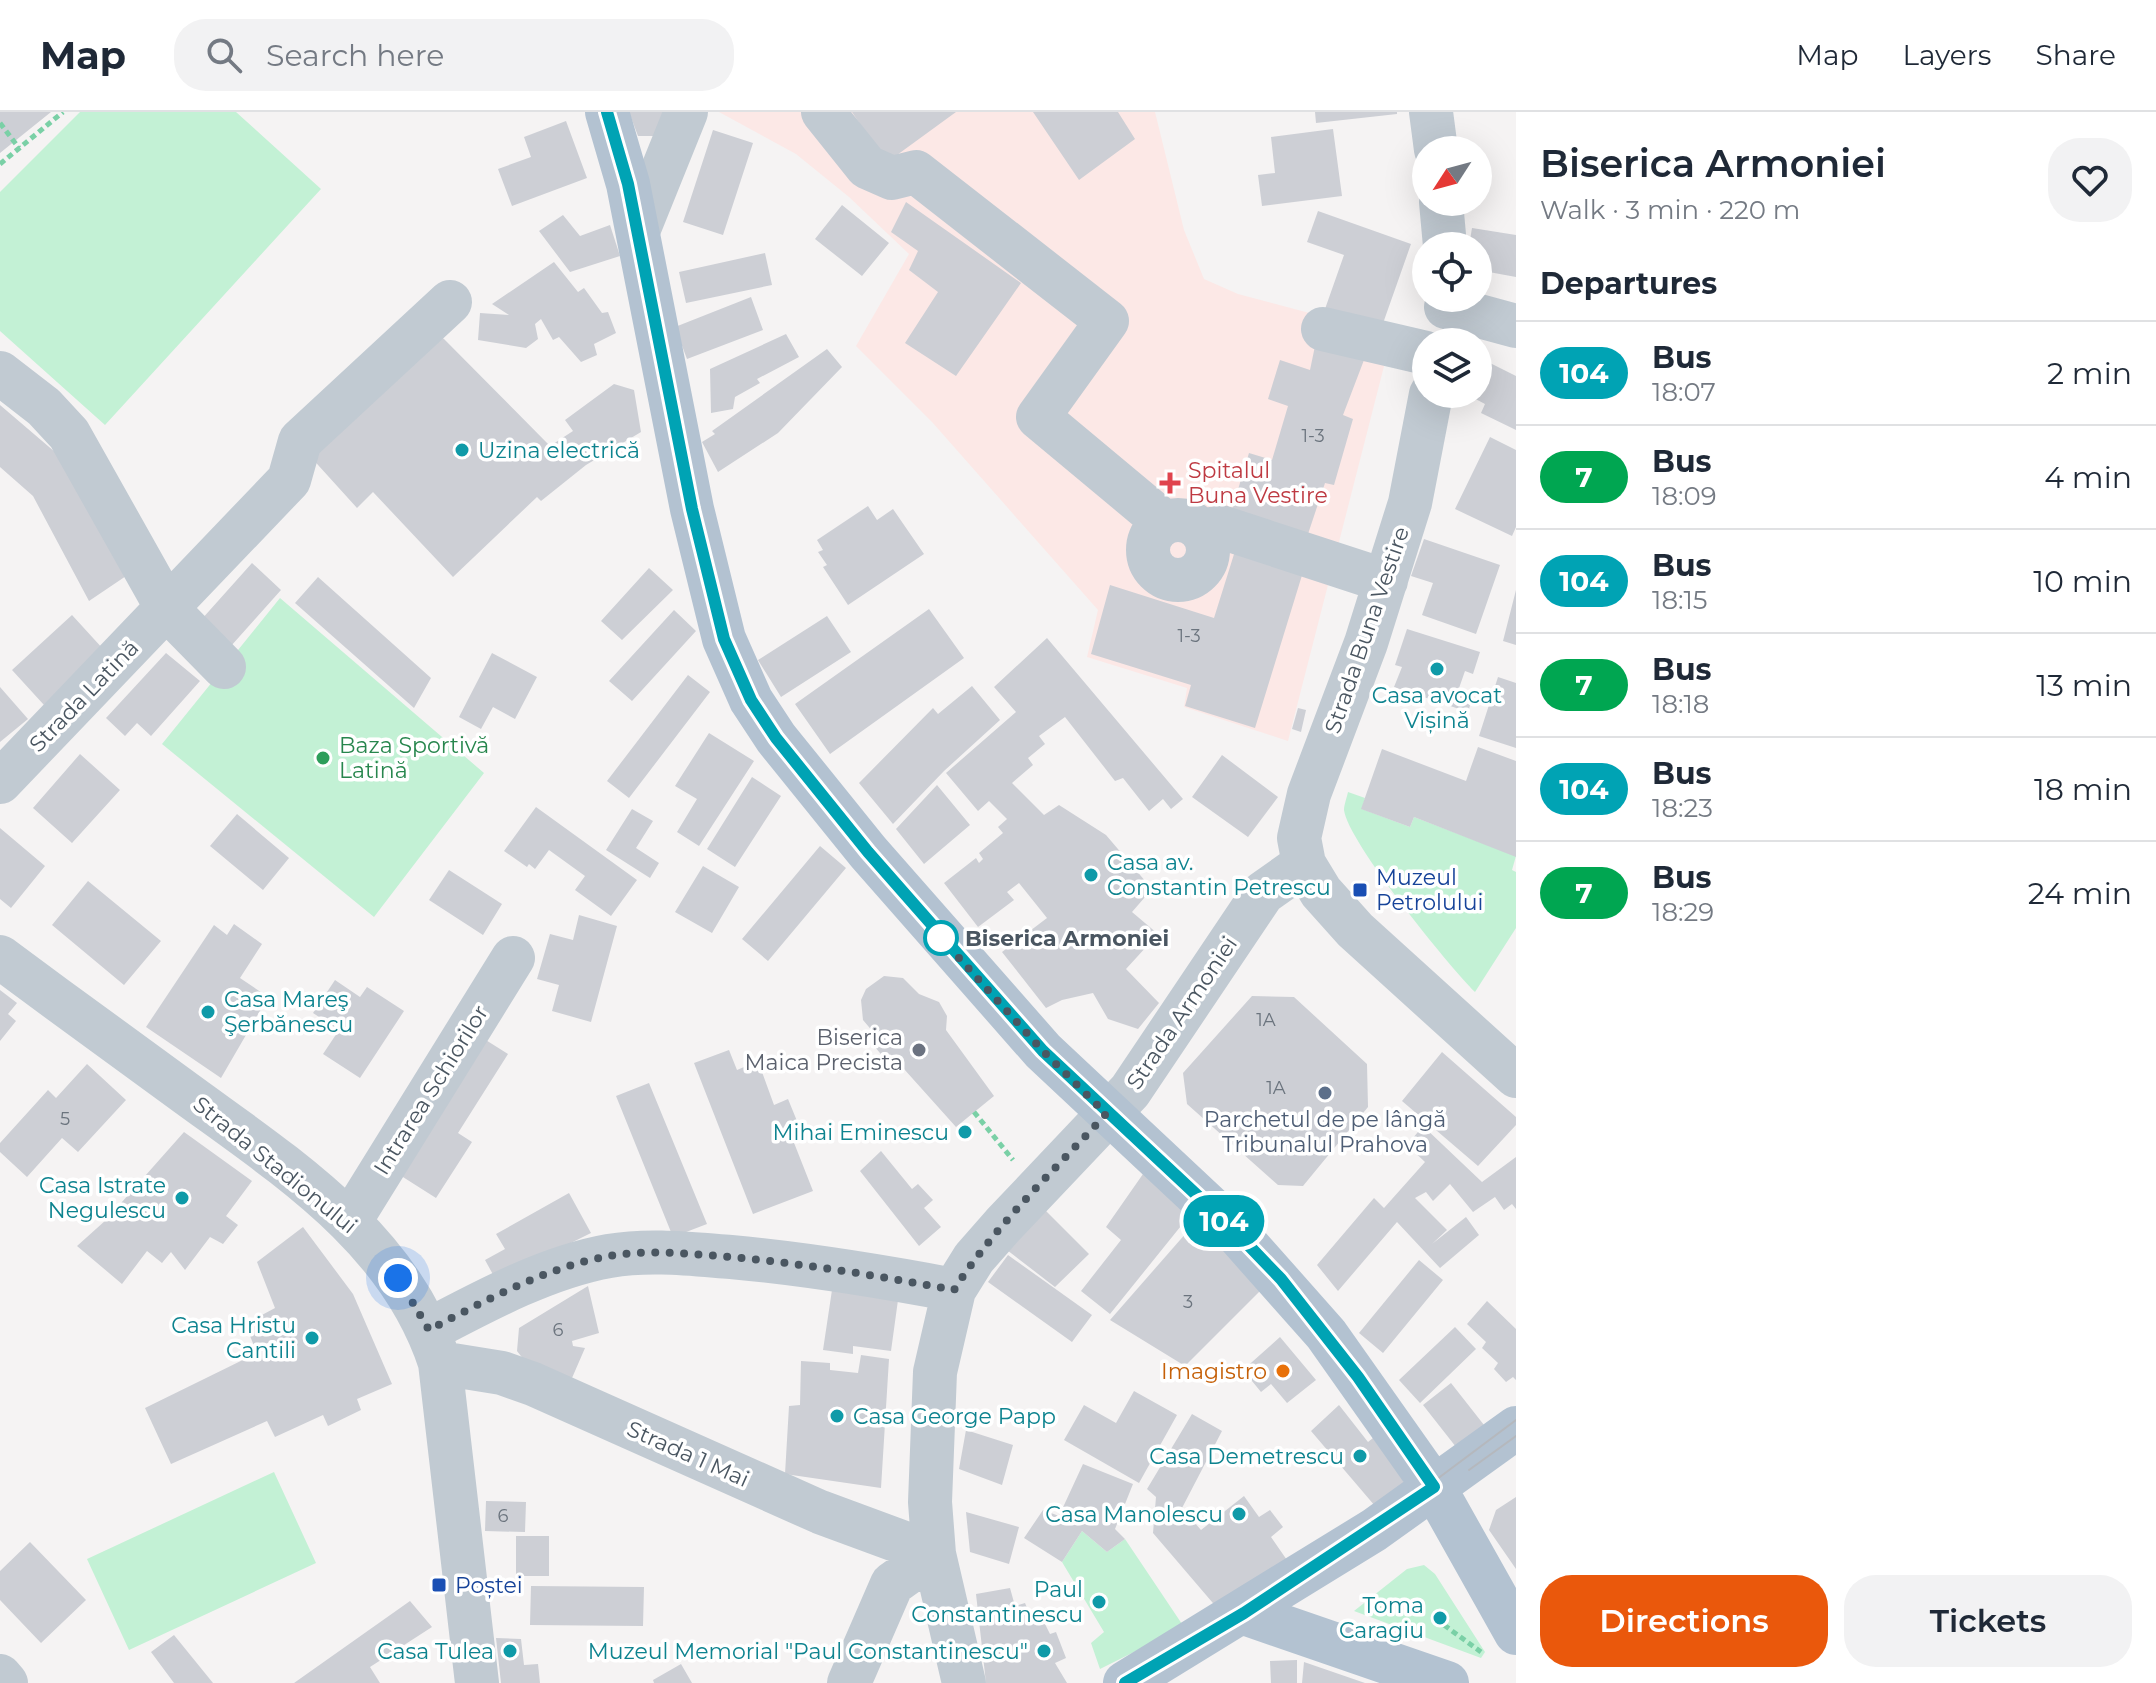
<!DOCTYPE html>
<meta charset="utf-8">
<style>
:root{--surface:#fff;--page:#f2f2f3;--text:#1f2937;--muted:#747a83;--line:#e0e1e3;--accent:#ea580c}
body{margin:0;font-family:Montserrat,sans-serif;background:var(--page);color:var(--text);height:100vh;display:flex;flex-direction:column;font-size:30px;white-space:nowrap}
*{box-sizing:border-box;margin:0}
p{font-size:26px;color:var(--muted)}
.icon{flex:none;width:44px;height:44px;fill:none;stroke:currentColor;stroke-width:2;stroke-linecap:round;stroke-linejoin:round}
.map{position:relative;flex:1;overflow:hidden}
.details{display:flex;flex-direction:column;background:var(--surface);width:640px}
.details>*{flex:none}
.badge{padding:0 16px;border-radius:26px;font-size:28px;line-height:52px}
.needle{width:52px;rotate:234deg}
.fabs{position:absolute;left:1412px;top:24px;display:grid;gap:16px}
.fabs a{display:grid;place-items:center;width:80px;height:80px;border-radius:50%;background:var(--surface);box-shadow:0 8px 32px #0002;font-size:40px}
.you{position:absolute;width:40px;height:40px;margin:-20px;border:6px solid #fff;border-radius:50%;background:#1a73e8;box-shadow:0 0 0 12px #1a73e833}
.map>.badge{position:absolute;translate:-50% -50%;box-shadow:0 0 0 4px #fff}
h2{padding:0 24px;font-size:30px;line-height:72px}
.round{display:grid;place-items:center;flex:none;width:84px;height:84px;border-radius:32px;background:var(--page)}
.overview{display:flex;align-items:center;justify-content:space-between;height:136px;padding:0 24px}
h1{font-size:38px;font-weight:600;line-height:60px}
.primary-button{display:flex;gap:16px;margin-top:auto;padding:16px 24px}
.primary-button a{flex:1;height:92px;border-radius:32px;background:var(--accent);color:#fff;font-size:32px;font-weight:600;line-height:92px;text-align:center}
.primary-button a+a{background:var(--page);color:var(--text)}
ul{padding:0;list-style:none}
li{display:flex;align-items:center;gap:24px;height:104px;padding:0 24px;border-top:2px solid var(--line)}
li div{flex:1}
li b{display:block;font-size:30px}
li em{font-style:normal}
li .badge{min-width:88px;font-weight:700;text-align:center}
header{display:flex;align-items:center;gap:48px;box-sizing:border-box;height:112px;padding:0 40px;background:var(--surface);border-bottom:2px solid var(--line)}
header strong{font-size:38px}
nav{display:flex;gap:44px;margin-inline-start:auto;font-size:28px}
.search{width:560px;height:72px;background:var(--page);display:flex;align-items:center;gap:20px;box-sizing:border-box;padding:0 28px;border-radius:32px;color:var(--muted);font-size:30px}
main{display:flex;flex:1;min-height:0}
.map>svg:first-child{display:block}
</style>
<header>
<strong>Map</strong>
<div class="search"><svg class="icon" aria-label="search" viewBox="0 0 24 24"><circle cx="10" cy="10" r="6"/><path d="M15 15l6 6"/></svg>Search here</div>
<nav><a>Map</a><a>Layers</a><a>Share</a></nav>
</header>
<main>
<div class="map">
<svg width="1516" height="1571" viewBox="0 0 1516 1571">
<rect width="100%" height="100%" fill="#f5f3f3"/>
<path fill="#fce8e6" d="M719,0H1155L1184,118L1204,167L1238,182L1392,223L1288,629L1184,595L1187,576L1087,545L1098,498L932,310L856,234L909,142L849,85L796,42Z"/>
<path fill="#c3f1d5" d="M80,0H236L321,77L105,313L0,219V80Z
M280,486L484,661L374,805L162,632Z
M1348,680L1365,686L1362,697L1410,715L1414,705L1516,744L1512,758L1516,760V816L1475,880C1448,853 1348,730 1344,698C1344,693 1347,685 1348,680Z
M274,1360L316,1451L129,1538L87,1447Z
M1082,1419L1107,1440L1125,1427L1184,1515L1100,1557L1091,1531L1104,1520L1062,1450Z
M1424,1453L1435,1462L1485,1540L1481,1546L1354,1499L1407,1457Z"/>
<path fill="#cdcfd5" d="M0,0H51L0,41Z
M629,0H669L662,24H638Z
M852,0H956L886,51Z
M1033,0H1118L1135,27L1079,68Z
M1315,0H1397V2L1316,11Z
M566,9L587,66L512,94L498,57L531,45L524,25Z
M1333,17L1342,84L1262,94L1258,63L1275,61L1271,25Z
M713,18L753,31L723,123L683,110Z
M906,90L1021,171L956,264L905,231L938,180L909,158L918,139L891,120Z
M842,93L889,131L862,164L815,127Z
M1318,99L1411,132L1381,217L1325,197L1344,143L1307,130Z
M563,103L580,124L610,113L620,144L570,160L539,119Z
M1472,116L1516,123V165L1478,158V134H1469Z
M765,141L772,173L686,191L679,160Z
M554,150L578,180L584,176L602,201L608,200L616,221L594,232L597,243L581,250L559,225L553,228L541,207L535,212L538,227L526,236L478,228L480,201L509,203L492,192Z
M751,185L763,218L687,247L675,215Z
M433,220L444,227L550,334L573,319L565,308L614,272L634,278L641,320L586,353L541,389L537,385L453,465L373,380L357,396L309,343Z
M786,222L799,245L757,267L760,271L735,285L733,297L711,301L710,257Z
M1315,234L1364,248L1343,303L1353,307L1334,373L1325,371L1306,428L1303,460L1255,616L1185,594L1191,573L1091,542L1110,473L1214,506L1235,439L1230,404L1249,341L1272,348L1288,294L1268,287L1280,248L1310,258Z
M827,237L842,255L778,321L718,360L702,330L715,322L712,319Z
M1486,249L1516,264V318L1481,301L1485,292L1466,282H1478V266Z
M0,293L69,352L129,462L89,489L33,384L0,355Z
M1490,325L1516,338V415L1512,424L1455,397Z
M868,394L877,408L893,397L924,442L848,493L823,455L827,453L818,440L823,438L817,428Z
M1424,427L1500,453L1476,522L1422,503L1433,471L1411,464Z
M252,451L281,478L231,534L201,508Z
M649,456L673,478L622,528L601,509Z
M318,465L431,566L414,596L295,491Z
M1516,478V533L1503,529Z
M929,497L964,546L830,642L795,592Z
M674,498L696,519L632,589L609,569Z
M72,503L104,538L44,593L12,558Z
M827,504L851,540L781,585L758,548Z
M1407,517L1480,540L1473,562L1465,559L1458,579L1473,584L1468,600L1394,575L1402,555L1395,553Z
M1047,526L1183,687L1171,697L1163,687L1149,699L1123,666L1115,669L1065,605L1039,624L1045,632L1028,646L1033,653L1012,671L1044,703L1059,693L1106,723L1152,777L1132,800L1158,822L1126,857L1159,891L1138,917L1108,907L1093,881L1062,888L1046,896L1002,840L1047,806L1019,771L1007,780L1014,788L978,815L944,771L976,746L979,751L983,747L979,741L1003,721L998,715L1007,707L989,689L978,699L946,661L1016,600L994,575Z
M166,541L200,569L151,624L137,611L125,624L106,606Z
M492,541L537,565L515,607L493,595L481,617L459,605Z
M688,563L710,580L629,686L607,669Z
M1498,565L1516,571V636L1479,624Z
M972,574L1000,608L944,659L893,712L859,671L933,596L938,602Z
M0,575L28,607L0,630Z
M1298,596L1306,598L1301,620L1292,617Z
M709,621L754,649L699,734L677,720L697,687L675,674Z
M1478,635L1516,649V745L1414,705L1410,715L1361,697L1382,637L1466,669Z
M80,642L120,678L72,731L33,696Z
M1222,643L1278,685L1248,725L1192,685Z
M752,665L781,684L735,755L707,737Z
M937,673L970,713L924,752L896,717Z
M536,695L637,768L611,804L575,778L585,764L549,738L535,757L529,752L527,755L504,739Z
M632,697L653,709L636,736L659,751L650,766L606,738Z
M237,702L289,746L263,778L210,734Z
M0,716L45,754L11,796L0,787Z
M820,734L846,756L768,849L742,827Z
M703,754L739,775L712,821L675,800Z
M449,758L502,792L483,823L429,788Z
M88,769L161,829L124,873L52,813Z
M579,803L617,814L591,910L552,899L559,873L537,867L550,822L573,828Z
M234,812L262,832L240,866L268,885L221,966L146,915L214,813L227,823Z
M884,864L903,866L919,882L939,890L947,904L946,918L994,984L956,1015L904,957L889,952L875,935L874,921L863,908L861,888L866,877Z
M335,868L360,885L367,875L404,899L360,966L323,942L339,918L313,901Z
M0,878L17,891L8,902L16,909L0,929Z
M1252,884L1294,885L1367,952L1368,995L1303,1074L1278,1073L1187,992L1183,961Z
M481,925L508,942L458,1021L472,1030L436,1086L395,1060Z
M729,938L737,958L758,949L774,993L788,987L797,1009L787,1013L813,1079L753,1102L694,951Z
M1442,940L1516,1005V1013L1478,1054L1402,989Z
M87,952L126,988L78,1040L62,1026L27,1065L0,1040V1031L48,978L56,986Z
M649,971L707,1112L673,1125L616,984Z
M1423,1014L1482,1070L1516,1045V1097L1512,1092L1504,1098L1495,1085L1473,1100L1450,1072L1433,1089L1426,1080L1415,1086L1447,1118L1432,1132L1466,1105L1479,1123L1440,1156L1397,1110L1338,1179L1317,1153L1374,1086L1384,1096L1425,1050L1407,1033Z
M184,1020L252,1069L226,1104L238,1113L223,1132L210,1125L185,1158L171,1140L162,1151L147,1139L122,1172L77,1134L106,1108Z
M881,1039L912,1077L918,1072L933,1088L924,1096L941,1115L919,1134L860,1059Z
M1143,1062L1193,1099L1110,1202L1081,1179L1121,1128L1106,1115Z
M569,1081L591,1121L496,1168L485,1148L505,1137L496,1122Z
M1045,1098L1089,1142L1055,1175L1007,1138Z
M1201,1104L1268,1171L1185,1254L1110,1208Z
M303,1115L353,1182L392,1272L357,1287L361,1298L328,1314L323,1303L275,1325L267,1309L171,1352L145,1296L257,1241L245,1212L275,1196L257,1150Z
M1008,1143L1092,1203L1072,1230L988,1170Z
M1419,1148L1443,1168L1383,1241L1359,1221Z
M588,1174L599,1221L572,1229L573,1234L585,1236L572,1266L524,1248L517,1239L519,1216Z
M832,1178L898,1188L891,1239L853,1234V1242L823,1238Z
M1487,1189L1516,1217V1268L1513,1265L1506,1270L1494,1257L1498,1251L1482,1236L1486,1230L1467,1212Z
M1455,1215L1476,1237L1420,1291L1399,1268Z
M1280,1225L1316,1268L1287,1291L1271,1272L1261,1280L1243,1258Z
M861,1243L889,1247L881,1376L785,1362L789,1294L800,1293L801,1249L830,1251V1258L858,1261Z
M1451,1271L1484,1313L1456,1335L1423,1293Z
M1134,1279L1177,1303L1139,1371L1064,1328L1084,1293L1116,1311Z
M1339,1293L1368,1330L1373,1326L1403,1364L1404,1373L1375,1394L1311,1319Z
M1192,1302L1222,1319L1182,1396L1201,1418L1244,1384L1259,1405L1270,1398L1283,1415L1271,1425L1289,1451L1218,1497L1153,1421L1156,1385L1147,1377Z
M966,1318L1013,1333L1002,1373L959,1357Z
M1083,1352L1133,1372L1115,1417L1125,1427L1107,1440L1082,1419L1062,1450L1024,1426L1043,1398L1059,1404Z
M1516,1385V1457L1489,1418L1496,1398Z
M486,1389L526,1390L525,1420L485,1419Z
M966,1400L1019,1415L1009,1452L970,1440Z
M516,1424H549V1464H516Z
M30,1430L86,1488L41,1531L0,1488V1459Z
M531,1474L644,1475L643,1514L530,1513Z
M1010,1476L1015,1494L1025,1491L1030,1503L1039,1500L1050,1522L1056,1520L1066,1546L1055,1551L1067,1571H986L976,1482Z
M410,1489L432,1515L370,1555L380,1571H294Z
M174,1523L213,1571H174L151,1540Z
M496,1526L521,1527L524,1553L538,1552L540,1571H501Z
M1297,1548V1571H1271L1270,1549Z
M1304,1550L1365,1571H1302Z
M681,1552L692,1571H654L653,1568Z"/>
<g fill="none" stroke-linecap="round" stroke-linejoin="round">
<path stroke="#7ad0a6" stroke-width="5" stroke-dasharray="6 4" stroke-linecap="butt" d="M0,11L19,36
M0,52L63,0
M974,1000L1013,1048
M1444,1513L1481,1540"/>
<path stroke="#c1cad2" stroke-width="44" d="M823,0L867,55L892,66L916,60L1107,209L1038,305L1165,411
M1431,0L1436,38
M1441,90L1445,134
M638,119L686,0
M1446,195L1516,214
M1323,217L1426,241
M0,261L44,295L69,322L168,498L224,555
M1431,282L1410,391L1366,531L1309,682L1299,726L1304,752L1321,780L1355,818L1516,964
M1148 438a30 30 0 1 1 60 0a30 30 0 1 1-60 0Z
M1202,419L1221,415L1386,469
M0,670L289,368L300,329L450,190
M0,845C62,891 124,936 187,982C287,1055 400,1127 440,1251L477,1571
M350,1109L513,846
M429,1218C484,1189 547,1155 609,1144C649,1137 691,1142 731,1145C806,1152 880,1164 954,1178
M440,1251L502,1261L533,1272L820,1400L934,1442
M0,1564L6,1571
M849,1571L892,1472L934,1442
M964,1571L934,1442L930,1390L935,1260L954,1178L974,1146L1003,1113L1130,979L1263,781L1304,752"/>
<path stroke="#b3c2d1" stroke-width="44" d="M607,0L628,72L692,397L724,527L751,588L776,626L868,740L1043,939L1232,1116L1326,1222L1434,1375L1516,1521
M1244,1501L1447,1571
M1125,1571L1374,1418L1516,1316"/>
<path stroke="#b5b8bd" stroke-width="2" d="M1469,1358L1516,1324
M1117,1571L1381,1409L1516,1308"/>
</g>
<g fill="none" stroke-linecap="round" stroke-linejoin="round">
<defs>
<path id="line" d="M607,0L628,72L692,397L724,527L751,588L776,626L868,740L1043,939L1232,1116L1281,1167L1358,1265L1434,1375L1244,1501L1125,1571"/>
</defs>
<use href="#line" stroke="#fff" stroke-width="18"/>
<use href="#line" stroke="#00a3b4" stroke-width="12"/>
<path stroke="#4a5661" stroke-width="8" stroke-dasharray="0 14.4" d="M398,1166L429,1218C484,1189 547,1155 609,1144C649,1137 691,1142 731,1145C806,1152 880,1164 954,1178C996,1112 1054,1059 1106,1002L1043,939L941,826"/>
</g>
<g fill="#0f9aa8" stroke="#fff" stroke-width="3">
<circle cx="462" cy="338" r="8"/>
<circle cx="1437" cy="557" r="8"/>
<circle cx="1091" cy="763" r="8"/>
<circle cx="208" cy="900" r="8"/>
<circle cx="965" cy="1020" r="8"/>
<circle cx="182" cy="1086" r="8"/>
<circle cx="312" cy="1226" r="8"/>
<circle cx="837" cy="1304" r="8"/>
<circle cx="1360" cy="1344" r="8"/>
<circle cx="1239" cy="1402" r="8"/>
<circle cx="1099" cy="1490" r="8"/>
<circle cx="1440" cy="1506" r="8"/>
<circle cx="510" cy="1539" r="8"/>
<circle cx="1044" cy="1539" r="8"/>
</g>
<path fill="#e0444e" stroke="#fff" stroke-width="3" d="M1166 359h8v8h8v8h-8v8h-8v-8h-8v-8h8z"/>
<circle fill="#2e9e5b" stroke="#fff" stroke-width="3" cx="323" cy="646" r="8"/>
<g fill="#1a4fb4" stroke="#fff" stroke-width="3">
<rect x="1352" y="770" width="16" height="16" rx="4"/>
<rect x="431" y="1465" width="16" height="16" rx="4"/>
</g>
<circle fill="#fff" stroke="#00a3b4" stroke-width="4" cx="941" cy="826" r="16"/>
<circle fill="#6b7280" stroke="#fff" stroke-width="3" cx="919" cy="938" r="8"/>
<circle fill="#5c6f8a" stroke="#fff" stroke-width="3" cx="1325" cy="981" r="8"/>
<circle fill="#e8710a" stroke="#fff" stroke-width="3" cx="1283" cy="1259" r="8"/>
<g text-anchor="middle" dominant-baseline="central" stroke-width="7" stroke-linejoin="round" paint-order="stroke">
<g font-size="18" fill="#6b747e">
<text x="1313" y="324">1-3</text>
<text x="1189" y="524">1-3</text>
<text x="1266" y="908">1A</text>
<text x="1276" y="976">1A</text>
<text x="65" y="1007">5</text>
<text x="1188" y="1190">3</text>
<text x="558" y="1218">6</text>
<text x="503" y="1404">6</text>
</g>
<g font-size="22" fill="#0d838f" stroke="#fff" text-anchor="end">
<text x="478" y="338" text-anchor="start">Uzina electrică</text>
<text x="1437" y="583" text-anchor="middle">Casa avocat<tspan x="1437" dy="25">Vișină</tspan></text>
<text x="1107" y="750" text-anchor="start">Casa av.<tspan x="1107" dy="25">Constantin Petrescu</tspan></text>
<text x="224" y="887" text-anchor="start">Casa Mareş<tspan x="224" dy="25">Şerbănescu</tspan></text>
<text x="949" y="1020">Mihai Eminescu</text>
<text x="166" y="1073">Casa Istrate<tspan x="166" dy="25">Negulescu</tspan></text>
<text x="296" y="1213">Casa Hristu<tspan x="296" dy="25">Cantili</tspan></text>
<text x="853" y="1304" text-anchor="start">Casa George Papp</text>
<text x="1344" y="1344">Casa Demetrescu</text>
<text x="1223" y="1402">Casa Manolescu</text>
<text x="1083" y="1477">Paul<tspan x="1083" dy="25">Constantinescu</tspan></text>
<text x="1424" y="1493">Toma<tspan x="1424" dy="25">Caragiu</tspan></text>
<text x="494" y="1539">Casa Tulea</text>
<text x="1028" y="1539">Muzeul Memorial "Paul Constantinescu"</text>
</g>
<g font-size="22" fill="#be3a42" stroke="#fff" text-anchor="start">
<text x="1188" y="358">Spitalul<tspan x="1188" dy="25">Buna Vestire</tspan></text>
</g>
<g font-size="22" fill="#4a5661" stroke="#fff">
<text transform="translate(1367 518) rotate(-71)">Strada Buna Vestire</text>
<text transform="translate(84 584) rotate(-46)">Strada Latină</text>
<text transform="translate(1182 901) rotate(-56)">Strada Armoniei</text>
<text transform="translate(431 978) rotate(-58)">Intrarea Schiorilor</text>
<text transform="translate(275 1053) rotate(39)">Strada Stadionului</text>
<text transform="translate(688 1342) rotate(24)">Strada 1 Mai</text>
</g>
<g font-size="22" fill="#27864d" stroke="#fff" text-anchor="start">
<text x="339" y="633">Baza Sportivă<tspan x="339" dy="25">Latină</tspan></text>
</g>
<g font-size="22" fill="#164399" stroke="#fff" text-anchor="start">
<text x="1376" y="765">Muzeul<tspan x="1376" dy="25">Petrolului</tspan></text>
<text x="455" y="1473">Poștei</text>
</g>
<g font-size="22" font-weight="bold" fill="#4a5661" stroke="#fff" text-anchor="start">
<text x="965" y="826">Biserica Armoniei</text>
</g>
<g font-size="22" fill="#5b616d" stroke="#fff" text-anchor="end">
<text x="903" y="925">Biserica<tspan x="903" dy="25">Maica Precista</tspan></text>
</g>
<g font-size="22" fill="#4e5e75" stroke="#fff">
<text x="1325" y="1007">Parchetul de pe lângă<tspan x="1325" dy="25">Tribunalul Prahova</tspan></text>
</g>
<g font-size="22" fill="#c56008" stroke="#fff" text-anchor="end">
<text x="1267" y="1259">Imagistro</text>
</g>
</g>
</svg>
<div class="fabs">
<a><svg class="needle" viewBox="-14 -14 28 28"><path d="M0-13l5 13h-10z" fill="#e53935"/><path d="M0 13l5-13h-10z" fill="#747a83"/></svg></a>
<a><svg class="icon" aria-label="locate" viewBox="0 0 24 24"><circle cx="12" cy="12" r="6"/><path d="M12 2v4M12 18v4M2 12h4M18 12h4"/></svg></a>
<a><svg class="icon" aria-label="layers" viewBox="0 0 24 24"><path d="M12 4l9 5-9 5-9-5zM3 14l9 5 9-5"/></svg></a>
</div>
<div class="you" style="left:398px;top:1166px"></div>
<b class="badge" style="left:1224px;top:1109px;background:#00a3b4;color:#fff">104</b>
</div>
<section class="details">
<div class="overview"><div><h1>Biserica Armoniei</h1><p>Walk · 3 min · 220 m</p></div><a class="round"><svg class="icon" aria-label="heart" viewBox="0 0 24 24"><path d="M12 20l-8-8c-3-5 5-10 8-4 3-6 11-1 8 4z"/></svg></a></div>
<h2>Departures</h2>
<ul>
<li><span class="badge" style="background:#00a3b4;color:#fff">104</span><div><b>Bus</b><p>18:07</p></div><em>2 min</em></li>
<li><span class="badge" style="background:#00a651;color:#fff">7</span><div><b>Bus</b><p>18:09</p></div><em>4 min</em></li>
<li><span class="badge" style="background:#00a3b4;color:#fff">104</span><div><b>Bus</b><p>18:15</p></div><em>10 min</em></li>
<li><span class="badge" style="background:#00a651;color:#fff">7</span><div><b>Bus</b><p>18:18</p></div><em>13 min</em></li>
<li><span class="badge" style="background:#00a3b4;color:#fff">104</span><div><b>Bus</b><p>18:23</p></div><em>18 min</em></li>
<li><span class="badge" style="background:#00a651;color:#fff">7</span><div><b>Bus</b><p>18:29</p></div><em>24 min</em></li>
</ul>
<div class="primary-button"><a>Directions</a><a>Tickets</a></div>
</section>
</main>
